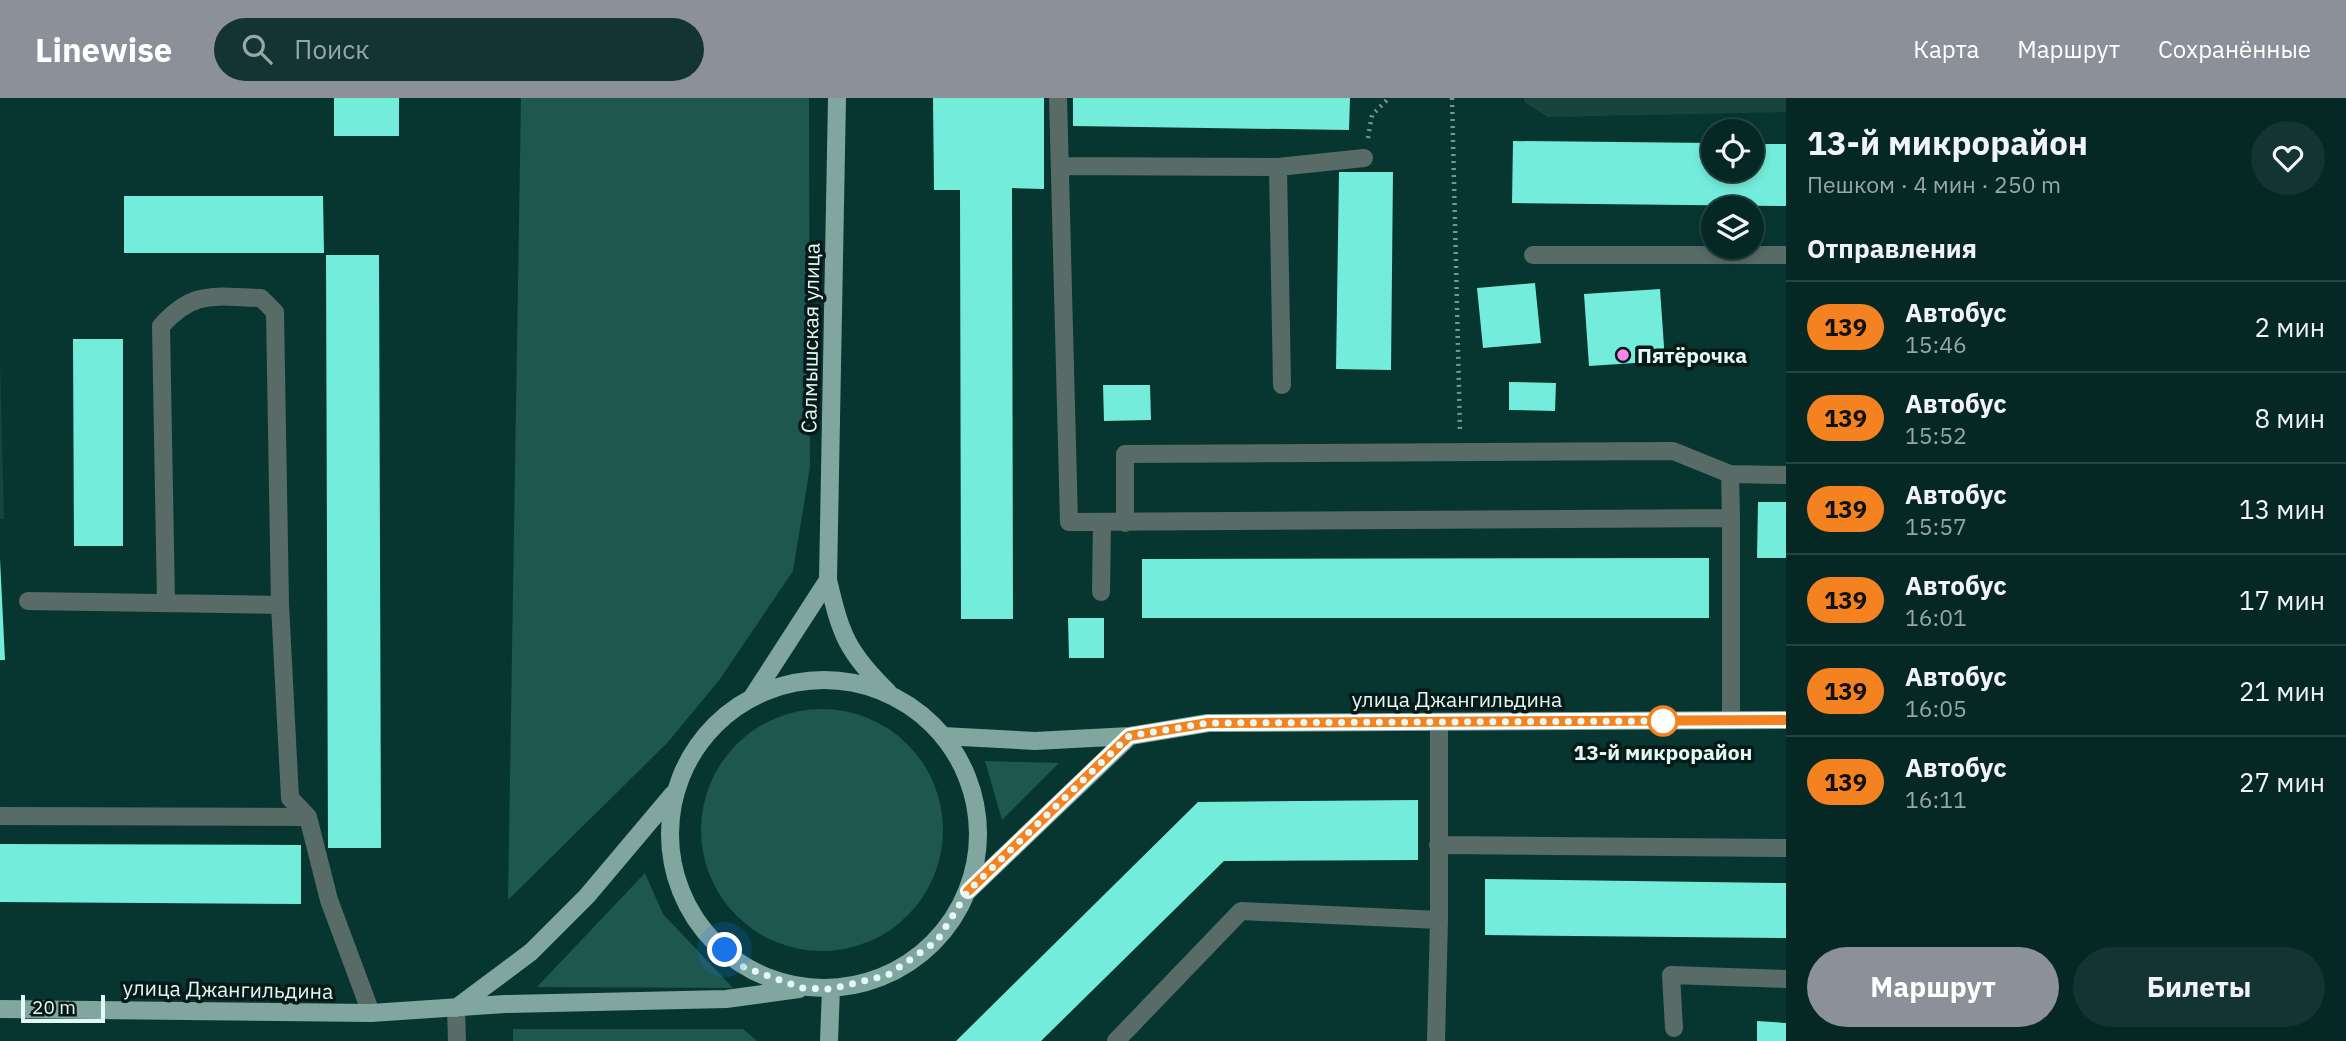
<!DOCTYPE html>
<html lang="ru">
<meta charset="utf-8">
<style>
:root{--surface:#052825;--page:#133432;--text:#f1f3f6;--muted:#97a6a7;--line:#264442;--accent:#8c9099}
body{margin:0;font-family:"IBM Plex Sans",sans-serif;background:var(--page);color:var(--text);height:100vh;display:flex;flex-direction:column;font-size:26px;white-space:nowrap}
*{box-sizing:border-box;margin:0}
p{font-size:23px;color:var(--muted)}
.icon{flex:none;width:38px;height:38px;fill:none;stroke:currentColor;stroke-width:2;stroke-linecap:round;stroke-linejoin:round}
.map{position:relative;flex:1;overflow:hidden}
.details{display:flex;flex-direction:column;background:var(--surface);width:560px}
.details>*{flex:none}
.badge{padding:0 14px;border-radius:23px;font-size:24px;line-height:46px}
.tools{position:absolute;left:1701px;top:21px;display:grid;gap:14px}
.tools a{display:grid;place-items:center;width:63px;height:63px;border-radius:50%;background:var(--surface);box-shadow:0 4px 10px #0003,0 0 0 2px var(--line);font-size:35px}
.scale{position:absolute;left:21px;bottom:18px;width:84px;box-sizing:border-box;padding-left:7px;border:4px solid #e2f9f5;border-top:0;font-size:19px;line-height:24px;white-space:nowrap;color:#e2f9f5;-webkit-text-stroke:5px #081a18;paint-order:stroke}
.you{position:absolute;width:35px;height:35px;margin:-18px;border:5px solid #fff;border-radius:50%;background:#1a73e8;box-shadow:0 0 0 10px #1a73e833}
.map>.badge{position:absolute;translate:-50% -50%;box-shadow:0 0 0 4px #fff}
h2{padding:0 21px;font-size:26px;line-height:63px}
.round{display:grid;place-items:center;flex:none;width:74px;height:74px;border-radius:37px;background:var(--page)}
.overview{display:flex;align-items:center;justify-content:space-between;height:119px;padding:0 21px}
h1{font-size:33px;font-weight:800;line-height:52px}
.primary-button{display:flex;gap:14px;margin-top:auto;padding:14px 21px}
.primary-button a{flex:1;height:80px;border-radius:42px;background:var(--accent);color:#fff;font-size:28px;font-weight:800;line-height:80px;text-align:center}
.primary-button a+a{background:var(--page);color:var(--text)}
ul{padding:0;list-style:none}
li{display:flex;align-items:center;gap:21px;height:91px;padding:0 21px;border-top:2px solid var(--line)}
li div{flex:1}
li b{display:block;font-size:26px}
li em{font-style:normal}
li .badge{min-width:77px;font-weight:700;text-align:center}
header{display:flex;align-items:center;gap:42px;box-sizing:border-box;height:98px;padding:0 35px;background:var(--accent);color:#fff}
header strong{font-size:33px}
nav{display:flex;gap:38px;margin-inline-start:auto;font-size:24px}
.search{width:490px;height:63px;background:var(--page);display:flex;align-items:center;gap:18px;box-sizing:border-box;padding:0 24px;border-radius:38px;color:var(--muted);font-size:26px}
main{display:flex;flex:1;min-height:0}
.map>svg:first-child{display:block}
</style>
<header>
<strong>Linewise</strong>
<div class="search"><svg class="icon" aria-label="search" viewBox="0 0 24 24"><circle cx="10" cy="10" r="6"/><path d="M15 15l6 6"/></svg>Поиск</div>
<nav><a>Карта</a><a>Маршрут</a><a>Сохранённые</a></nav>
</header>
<main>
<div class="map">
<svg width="1786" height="943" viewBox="0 0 1786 943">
<rect width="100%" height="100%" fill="#073631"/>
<path fill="#19443e" d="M1524,0H1786V14L1548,19L1524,4Z
M0,261L4,421H0Z"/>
<path fill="#1d574f" d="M521,0H809L810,369L793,473L720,581L668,644L508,802Z
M701 732a121 121 0 1 1 242 0a121 121 0 1 1-242 0Z
M985,663L1059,665L1002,722Z
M645,775L663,816L733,890L537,889Z
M513,931H743L757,943H513Z"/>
<path fill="#74ecdb" d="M334,0H399V38H334Z
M933,0H1044V91L1012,90L1013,521H961L960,92H934Z
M1073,0H1350L1349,32L1073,28Z
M1513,43L1713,45V72H1752V46H1786V108L1512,105Z
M1339,74H1393L1391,272L1336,271Z
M124,98H323L324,155H124Z
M326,157H379L381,750H328Z
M1535,185L1541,245L1483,250L1477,190Z
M1660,191L1665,263L1589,268L1584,196Z
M73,241H123V448H74Z
M1509,284L1556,285L1555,313L1509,312Z
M1103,287H1150L1151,322L1104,323Z
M1758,404H1786V460H1757Z
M1709,460V520H1142V461Z
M0,461L5,562H0Z
M1068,520H1104V560H1069Z
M1418,702V762L1224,763L1041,943H956L1198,704Z
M0,746L301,747V806L0,804Z
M1485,781L1786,785V840L1485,837Z
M1757,923L1786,925V943H1757Z"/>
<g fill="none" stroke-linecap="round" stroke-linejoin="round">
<path stroke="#769894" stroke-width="4.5" stroke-dasharray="2 5" stroke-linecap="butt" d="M1452,0L1460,333
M1368,40L1372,17L1389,0"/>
<path stroke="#596b67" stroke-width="18" d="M1058,0L1069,424L1731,420V622
M1060,68L1278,69L1282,287
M1278,69L1364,60
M1533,157H1786
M1731,420L1730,376L1786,377
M1125,425V356L1673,353L1730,376
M1101,494L1102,425
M28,503L280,507L275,214L261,200C215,199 194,191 161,228L166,504
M280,507L290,700L308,719L329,802L371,915
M0,718L308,719
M1438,747L1786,750
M456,910L457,943
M1674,930L1671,877L1786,881
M1116,943L1241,813L1439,822V624
M1436,943L1439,822"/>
<path stroke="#80a69f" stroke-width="18" d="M837,0L828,482C841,537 847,554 888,594
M670 736a154 154 0 1 1 308 0a154 154 0 1 1-308 0Z
M753,598L828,482
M943,638L1035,643L1130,638L1208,625L1786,622
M968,793L1130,638
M456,910L531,854L587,798L673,696
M0,911L371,915L505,906L726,901L799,891
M829,943L831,891"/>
</g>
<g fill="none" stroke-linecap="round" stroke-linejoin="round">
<defs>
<path id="line" d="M968,793L1129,638L1208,625L1786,622"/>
</defs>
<use href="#line" stroke="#fff" stroke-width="16"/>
<use href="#line" stroke="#f58220" stroke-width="10"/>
<path stroke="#e2f9f5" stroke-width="7" stroke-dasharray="0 12.6" d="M725,852L741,868L802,890L831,891L888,877L937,843L968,793L1129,638L1208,625L1663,623"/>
</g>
<circle fill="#f987e8" stroke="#081a18" stroke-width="2.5" cx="1623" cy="257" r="7"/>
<circle fill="#fff" stroke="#f58220" stroke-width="3.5" cx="1663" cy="623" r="14"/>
<g text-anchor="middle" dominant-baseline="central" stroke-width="7" stroke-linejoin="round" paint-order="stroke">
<g font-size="21" fill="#e2f9f5" stroke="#081a18">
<text transform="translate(810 240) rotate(-89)">Салмышская улица</text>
<text x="1457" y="601">улица Джангильдина</text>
<text transform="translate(228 891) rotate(1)">улица Джангильдина</text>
</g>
<g font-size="21" font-weight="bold" fill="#e2f9f5" stroke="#081a18" text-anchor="start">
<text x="1637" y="257">Пятёрочка</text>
</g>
<g font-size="21" font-weight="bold" fill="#e2f9f5" stroke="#081a18">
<text x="1663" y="654">13-й микрорайон</text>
</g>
</g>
</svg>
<div class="tools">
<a><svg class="icon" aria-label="locate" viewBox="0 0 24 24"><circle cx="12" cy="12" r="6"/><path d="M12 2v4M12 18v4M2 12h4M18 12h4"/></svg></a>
<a><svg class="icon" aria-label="layers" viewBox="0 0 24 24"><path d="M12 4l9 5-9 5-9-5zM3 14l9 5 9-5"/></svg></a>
</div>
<div class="scale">20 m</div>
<div class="you" style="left:725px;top:852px"></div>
</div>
<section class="details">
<div class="overview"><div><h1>13-й микрорайон</h1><p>Пешком · 4 мин · 250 m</p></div><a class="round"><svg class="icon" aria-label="heart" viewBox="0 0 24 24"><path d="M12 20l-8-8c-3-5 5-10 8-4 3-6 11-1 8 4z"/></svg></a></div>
<h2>Отправления</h2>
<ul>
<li><span class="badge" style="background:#f58220;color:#111">139</span><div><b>Автобус</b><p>15:46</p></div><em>2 мин</em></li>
<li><span class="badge" style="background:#f58220;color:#111">139</span><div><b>Автобус</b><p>15:52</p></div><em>8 мин</em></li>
<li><span class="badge" style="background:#f58220;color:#111">139</span><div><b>Автобус</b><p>15:57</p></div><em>13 мин</em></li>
<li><span class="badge" style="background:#f58220;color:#111">139</span><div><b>Автобус</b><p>16:01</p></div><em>17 мин</em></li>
<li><span class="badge" style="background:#f58220;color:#111">139</span><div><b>Автобус</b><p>16:05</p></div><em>21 мин</em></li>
<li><span class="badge" style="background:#f58220;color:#111">139</span><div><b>Автобус</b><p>16:11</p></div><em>27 мин</em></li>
</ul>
<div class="primary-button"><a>Маршрут</a><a>Билеты</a></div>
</section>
</main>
